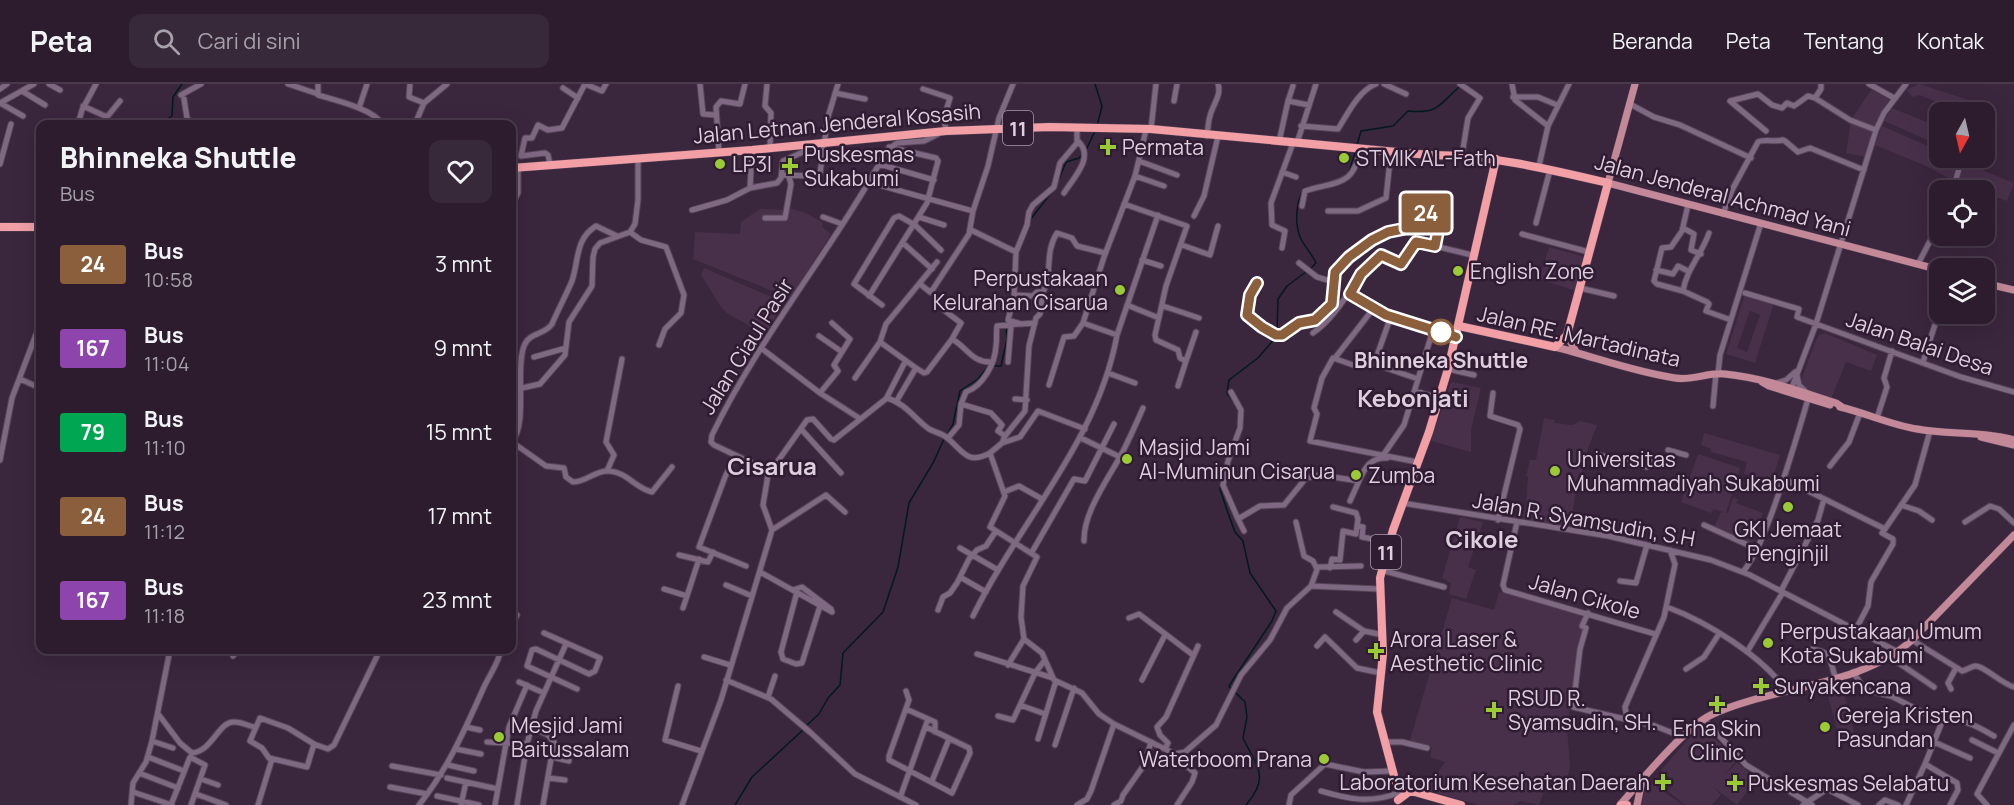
<!DOCTYPE html>
<html lang="id">
<style>
:root{--surface:#2c1c2e;--page:#38293a;--text:#f1f3f6;--muted:#a6a1aa;--line:#483a4a}
body{margin:0;font-family:Manrope,sans-serif;background:var(--page);color:var(--text);height:100vh;display:flex;flex-direction:column;font-size:22px;white-space:nowrap}
*{box-sizing:border-box;margin:0}
p{font-size:20px;color:var(--muted)}
.icon{flex:none;width:33px;height:33px;fill:none;stroke:currentColor;stroke-width:2;stroke-linecap:round;stroke-linejoin:round}
.map{position:relative;flex:1;overflow:hidden}
.side{position:absolute;left:36px;top:36px;width:480px;height:534px;display:flex;flex-direction:column;background:var(--surface);border-radius:12px;box-shadow:0 6px 24px #0002,0 0 0 2px var(--line)}
.side>*{flex:none}
.badge{padding:0 12px;border-radius:4px;font-size:21px;line-height:39px}
.needle{width:39px;rotate:188deg}
.tools{position:absolute;left:1929px;top:18px;display:grid;gap:12px}
.tools a{display:grid;place-items:center;width:66px;height:66px;border-radius:12px;background:var(--surface);box-shadow:0 6px 24px #0002,0 0 0 2px var(--line);font-size:30px}
.map>.badge{position:absolute;translate:-50% -50%;box-shadow:0 0 0 3px #fff}
.round{display:grid;place-items:center;flex:none;width:63px;height:63px;border-radius:12px;background:var(--page)}
.head{display:flex;align-items:center;justify-content:space-between;height:102px;padding:0 24px}
h1{font-size:28px;font-weight:800;line-height:45px}
ul{padding:0;list-style:none}
li{display:flex;align-items:center;gap:18px;height:84px;padding:0 24px}
li div{flex:1}
li b{display:block;font-size:22px}
li em{font-style:normal}
li .badge{min-width:66px;font-weight:700;text-align:center}
header{display:flex;align-items:center;gap:36px;box-sizing:border-box;height:84px;padding:0 30px;background:var(--surface);border-bottom:2px solid var(--line)}
header strong{font-size:28px}
nav{display:flex;gap:33px;margin-inline-start:auto;font-size:21px}
.search{width:420px;height:54px;background:var(--page);display:flex;align-items:center;gap:15px;box-sizing:border-box;padding:0 21px;border-radius:12px;color:var(--muted);font-size:22px}
.map>svg:first-child{display:block}
</style>
<header>
<strong>Peta</strong>
<div class="search"><svg class="icon" aria-label="search" viewBox="0 0 24 24"><circle cx="10" cy="10" r="6"/><path d="M15 15l6 6"/></svg>Cari di sini</div>
<nav><a>Beranda</a><a>Peta</a><a>Tentang</a><a>Kontak</a></nav>
</header>
<div class="map">
<svg width="2014" height="721" viewBox="0 0 2014 721">
<rect width="100%" height="100%" fill="#3a263d"/>
<path fill="#48304b" fill-rule="evenodd" d="M1919,0L1981,20L1980,26L1967,23L1963,28L1919,11L1913,13L1906,6Z
M1871,6L1889,15L1876,37L1866,73L1846,69L1851,36Z
M1892,24L1939,43V61L1884,37Z
M1882,42L1939,67L1940,74H1952L2014,99L2007,117L1985,109L1984,106L1960,100L1926,82L1875,61Z
M789,124L806,129L823,139L822,143L831,150L790,214L693,175L695,148L740,150L741,138L760,125L788,126Z
M1549,163L1585,173L1576,207L1539,195Z
M704,184L783,218L765,251L727,229L721,223L701,191Z
M1745,210L1774,219L1755,279L1726,270ZM1750,227L1760,231L1747,268L1737,264Z
M1825,249L1877,271L1871,287L1846,278L1831,315L1808,307L1801,297L1815,258L1819,251Z
M1451,298L1481,304L1471,346V368L1431,357Z
M1544,334L1555,336L1554,339L1572,341L1580,337L1597,341L1584,375L1581,400H1577L1570,444L1522,436L1526,421L1528,393L1526,392L1530,376H1536Z
M1704,349L1780,371L1772,398L1744,390L1747,378L1711,368V365L1701,361Z
M1698,370L1740,384L1726,429L1714,425L1711,429L1681,418Z
M1733,414L1738,415L1736,419L1763,429L1751,463L1714,443L1721,428L1728,429Z
M1460,433L1483,438L1468,483L1476,486L1466,515L1449,510L1451,499L1442,494Z
M1499,508L1587,531L1572,608L1567,644L1570,683L1564,707L1546,703L1539,721L1521,717L1513,721H1479L1426,706L1445,678L1430,673L1432,663L1410,656L1452,514L1494,526Z
M1842,601L1855,652L1840,656L1826,605Z
M1700,642L1738,675L1724,691L1737,679L1757,695L1737,721L1713,703L1721,711L1712,721H1685L1668,707L1675,698L1661,686Z
M1648,697L1683,721H1641Z"/>
<g fill="none" stroke-linecap="round" stroke-linejoin="round">
<path stroke="#001a1d" stroke-width="1.5" d="M1095,0L1102,22L1097,42
M160,40L172,32L173,13L182,0
M1357,61L1361,47L1393,42L1408,27C1438,30 1438,22 1459,3
M1086,66L1095,47
M1343,93L1349,88L1356,66
M1059,95L1066,78L1079,74L1083,70
M1030,136L1051,109
M1310,185L1316,179C1312,170 1305,163 1301,155C1294,140 1296,118 1304,104L1310,103
M1004,240L1011,213L1013,180
M1277,248L1278,215L1287,202L1306,188
M994,282H1001L1007,255L1006,244
M1233,317L1227,309L1229,296L1258,274L1276,253
M35,347L37,339L35,327L40,325
M1236,348L1238,338
M947,351L953,340L960,307L978,295L989,281
M1224,381L1220,405L1228,429L1235,448L1243,457L1250,489L1276,527L1272,537L1229,602L1231,605
M1235,608L1245,618L1247,633L1243,654C1256,682 1271,692 1246,721
M807,641L819,630L828,614L840,601L843,569L883,528L898,483L909,419L933,379L944,355
M735,721L752,693L804,645"/>
<defs>
<path id="minor" d="M49,0L60,6
M288,0L318,10
M318,0V11C334,16 374,25 382,40
M410,0L409,13L424,19
M585,0L602,7L606,0
M700,0L703,30L715,31
M767,0L765,22L771,29L770,64
M1384,0L1406,10
M1460,0L1480,14L1468,34L1462,71
M1512,0L1515,16L1548,42L1539,82
M1821,0V5L1815,14L1850,36L1876,46
M1869,0L1894,14
M563,4L578,14
M0,5L7,0
M923,5L950,14L944,34L946,47
M22,7L45,21
M835,9L865,15
M181,11L201,0
M1513,13H1538L1557,21
M184,15L187,34L192,40
M1174,17L1177,0
M1288,17L1293,2
M0,19L34,0
M0,19L23,32
M1630,20L1654,33L1680,41L1751,74
M83,22L107,33L120,17
M359,24L367,0
M78,40L82,26L96,0
M415,40L424,19L447,0
M1301,42L1338,45C1347,31 1359,6 1376,0
M1548,42L1569,0
M1151,45L1156,0
M1766,47L1730,17L1758,10L1772,21L1782,24L1787,19L1794,22L1808,12L1815,14
M1207,52C1208,45 1208,38 1210,32C1212,22 1222,11 1218,0
M1785,57L1798,68L1810,64L1864,86
M1279,58L1288,17L1309,21
M1297,59L1316,0
M719,68L716,23L721,17L740,20L745,0
M1139,77L1177,91
M0,80L11,40
M550,80L548,71L545,69L521,72L525,54H532L538,41L548,46L562,44L585,0
M879,80L934,96
M1282,88L1296,93
M782,91L812,92L820,89L828,33L838,0
M1135,92L1164,102
M868,98L969,126
M750,104L752,66
M1953,106L1962,74
M1064,109C1074,93 1095,73 1078,57
M512,120L518,109V84
M1124,120L1187,142L1166,202L1155,251L1156,256L1178,266L1180,274L1186,277L1178,302
M1688,121L1682,147L1671,163L1662,164L1654,197L1657,200L1683,207L1707,218L1709,220L1706,227L1731,236
M1302,122L1305,107C1336,97 1355,103 1360,64
M692,126L727,116L750,104L777,99L781,94L783,77L803,68L807,60
M512,127V134
M1328,127H1358L1386,114L1391,67
M1723,130L1732,106L1758,58C1763,55 1775,58 1783,56
M1194,132L1204,112L1218,52
M823,133L842,140
M919,133L944,141
M765,134H785L791,100L789,93
M1536,139L1550,86
M1683,144L1694,150L1691,166L1701,170
M971,146L1016,168
M630,148L641,156L666,163L684,211L681,229L665,245L659,261
M1522,150L1589,168
M903,159L932,185
M1182,161L1210,171L1218,142
M1435,162L1444,118
M1282,164L1285,147L1272,141L1271,119L1293,59
M1142,176L1161,182
M1299,179L1317,193L1334,198
M1918,180L1940,138
M1656,186L1673,190L1678,182L1688,187
M1257,199L1250,211L1247,231L1262,243L1279,252L1299,239L1315,236L1332,220L1335,188L1349,173L1373,156L1407,142L1420,129L1441,132
M920,200L930,208L933,205L969,150L973,127L988,82L999,34L1013,0
M1580,204L1614,212
M1683,207C1686,186 1702,170 1709,149
M1745,209L1799,225L1797,233L1961,293L2014,308
M1350,210L1386,231L1456,253
M1014,211L1033,212L1037,208H1043C1053,191 1044,169 1057,149L1072,154L1077,162L1105,169
M869,212L927,119L938,77L936,74L889,63
M882,221L854,200L894,134L899,132L915,141L941,166
M1127,221L1159,234
M1163,222L1199,234
M945,227L961,239L952,255
M832,239L850,255L842,268
M1035,239L1021,240L1008,236L1014,213L1016,168L1027,141L1029,128L1033,121L1054,103L1060,79L1077,59V43
M1313,249C1343,228 1353,193 1381,171L1401,180L1418,158L1472,171
M1117,251L1158,131
M819,252L842,268L834,281L838,287L820,309
M761,264L820,309L859,334
M534,273L566,264
M1335,274L1373,225
M1186,277L1196,248
M1008,278L1011,242
M1923,278L1940,225
M1374,280L1391,232
M916,284L924,289L927,288L952,255C968,264 972,279 992,278
M1448,285L1474,291
M1108,289L1135,299
M1718,290L1720,271L1761,139
M1797,291L1799,301L1807,309
M855,294L880,258
M20,295L40,304
M1777,299L1786,296L1795,288
M1049,301L1064,253L1074,252L1083,239
M522,304L540,300L565,271L569,238L592,202L593,173L595,165L600,159L630,148L635,140L638,116V75
M1791,306L1816,240L1876,46L1884,29L1906,0
M1415,307L1439,314
M1231,308L1241,326L1240,344L1228,377L1223,401L1238,435
M1493,309L1490,332L1518,341L1520,345L1498,436
M886,315L905,278
M1015,315L1027,316
M896,318L916,284L880,258L886,240L937,178
M961,320L966,308C983,302 995,280 996,262C997,255 996,249 997,242L1019,240
M1713,322L1716,290
M1877,334L1887,303L1884,294L1892,267
M801,345L841,389
M948,354L959,341L961,320L991,329L1002,341L998,347L1005,352
M1081,354L1120,373
M512,357C528,341 515,286 524,262C529,248 545,251 552,240C558,226 566,211 572,197C579,176 575,155 596,142L617,152
M512,358L546,382L564,384L566,393L573,398C587,398 595,386 609,387C627,388 635,404 652,408L672,383
M1002,359L1020,353L1038,327L1085,345
M1668,366L1686,371
M990,369L1002,359L1005,352L1025,327L1029,262L1036,234L1040,230L1043,208
M1384,370L1404,341L1433,246
M1599,371L1647,383L1654,375L1665,377
M735,372L725,393L699,463L746,482
M0,376L12,314L40,240
M1417,378L1310,357L1317,330L1314,324L1322,294L1333,274L1356,282L1374,280L1418,295
M1830,382L1849,358L1860,329
M607,387L614,371L606,358L622,275
M768,391L807,336L813,335L831,355L834,356L887,314C905,319 915,335 929,345C934,348 941,349 946,353C962,365 966,382 990,369L1005,412L990,443L1037,473L1023,502L1021,533L1024,555L1042,569L1054,596L1082,609L1099,630L1114,640L1175,670L1185,668L1216,641L1241,591L1270,556L1287,524L1311,502L1379,505
M1784,395L1885,445L1915,401L1930,347
M1004,408L1019,402L1042,415
M1350,417L1359,397
M1402,419L1608,452L1711,476L1750,491L1898,568
M1901,421L1919,427L1932,436
M1296,438L1304,472L1313,477L1317,485
M1517,438L1503,501L1505,506L1655,550
M1965,438L1990,422L1999,425L2014,439
M1704,441L1757,465
M1357,442L1363,443L1362,453L1389,458
M772,446L826,411L845,428
M1244,447L1238,435L1260,422L1284,421L1306,394L1320,391L1359,397C1365,383 1371,373 1387,374
M1084,457C1083,429 1108,395 1121,371C1129,356 1136,340 1143,324
M960,464L998,486
M1032,468L1074,395L1085,397L1114,340
M679,471L708,478L713,468
M1330,484L1332,475L1340,476L1343,447L1356,450L1358,435L1356,429L1333,423
M1381,486L1444,503
M760,488L832,528L831,525L802,503L793,506
M1743,488C1757,470 1765,447 1773,426C1786,389 1797,353 1808,315
M960,493L986,508
M1620,497L1636,499L1647,461
M726,501L752,512
M1311,502L1318,483L1361,482
M664,505L687,512L699,475
M1781,507L1818,436L1824,415
M797,508L781,568L783,575L796,580L802,579L820,522
M1667,523C1707,538 1761,571 1787,607
M683,524L687,512
M938,526L943,513L950,509L957,499L969,475L977,466L986,462L996,447
M1336,528L1364,547L1383,551
M1588,529L1582,542L1586,544L1580,565L1573,623L1655,642L1683,653
M973,532C1019,438 1098,357 1117,251L1083,239L1104,173L1135,92L1146,46
M1129,534L1139,530L1193,571
M512,540L517,531
M1856,545L1868,522L1871,498L1893,460V455L1882,449L1885,445
M544,549L600,574L595,587L589,590L536,565L532,566L527,582L577,605
M1356,556L1364,547
M1912,556L1962,587C1967,586 1970,583 1975,582C1983,581 2002,600 2014,603
M1317,562L1325,553L1357,584L1381,589
M1809,565C1830,566 1830,574 1835,593
M1747,568L1783,508
M977,570L1053,594
M233,572L238,566
M704,573L730,581
M1890,573L1934,603
M1008,581L1024,555
M1686,585L1704,573L1719,550
M1853,588L1865,606L1891,612L1942,638L1925,680L1957,699L1958,706L1950,721
M726,596L771,615L811,649L855,690L916,721
M1142,596L1165,551
M519,598L544,609
M678,602L665,656L701,667
M1951,605L1948,599L1956,584
M906,607L909,616L889,672V676L952,709L970,669L969,664L926,643
M768,613L775,592
M1020,621L1045,630
M906,625L935,638V648
M159,631L180,659L192,669C213,667 219,636 235,638C241,638 249,642 254,643
M998,632L1013,636L1035,589L1045,576
M1627,634L1625,623L1664,533L1675,480L1670,466
M1704,635L1746,681L1812,721
M1942,638C1959,631 1980,644 1994,652
M466,643L480,646
M531,643L548,651L554,658L543,721
M1038,655L1056,597
M1972,656L1998,669
M152,657L173,664
M487,658L527,660
M1386,658H1402L1427,664
M1934,658L1970,674
M314,660L288,644L260,634L250,657L262,664L269,674L307,683L314,660L328,665L334,661L380,566
M1055,661L1074,604
M456,665L481,670
M1165,665L1168,659L1160,651L1157,643L1166,633L1198,562
M148,673L184,687
M552,673L569,677
M448,681L474,687
M392,682L441,691
M139,689L178,704
M447,694L498,705
M548,694L565,696
M201,695L218,701
M932,697L949,655
M390,703L427,710
M1321,707C1348,715 1370,720 1398,709
M133,708L172,721
M196,710L226,721
M901,711L928,635
M437,712L479,721
M131,721L133,699L146,678L152,657L170,566
M171,721L190,673L205,681L191,721
M258,721L272,675
M419,721C449,683 464,647 484,603C490,590 498,580 501,566
M461,721L466,698
M495,721L509,643L527,601
M517,721L527,660L536,627L566,560
M682,721L721,616L772,446L763,421L768,391L752,379L714,361L711,358L712,351C761,250 834,164 887,66L897,59L924,57L938,50
M1077,721L1087,715L1091,707L1114,640
M1114,721L1121,717L1123,711L1144,681L1151,658
M1177,721L1192,698L1195,689L1180,676L1179,670
M1289,721L1291,711L1325,680L1364,688L1392,687
M1803,721L1827,705L1858,721
M1879,721L1885,716L1898,721
M1906,721L1925,680
M1987,721L1977,710L2014,641"/>
<path id="major" d="M1635,0L1608,99L1940,186
M1984,199L2014,206
M1567,251L1576,268
M1555,263C1595,273 1634,288 1675,294C1693,297 1708,288 1725,290C1764,294 1799,307 1836,319L1842,323
M1762,298L1769,302L1830,321
M1840,323C1866,329 1891,341 1917,345C1949,351 1982,347 2014,356
M1981,353L2014,361
M1620,721C1640,698 1685,643 1711,631C1773,602 1861,603 1912,556L2014,451
M1637,721L1642,697"/>
<path id="highway" d="M512,84L752,66L946,47L1049,43L1151,45L1429,71C1491,71 1548,85 1608,99L1567,251L1555,263L1459,242
M0,143H40
M1398,716L1410,707
M1461,721L1397,703L1377,628L1383,570L1380,494L1393,446L1429,348L1448,285L1496,75
M1621,721H1627"/>
</defs>
<use href="#minor" stroke="#564457" stroke-width="7"/>
<use href="#major" stroke="#564457" stroke-width="8"/>
<use href="#highway" stroke="#564457" stroke-width="9"/>
<use href="#minor" stroke="#7f6882" stroke-width="5"/>
<use href="#major" stroke="#c48998" stroke-width="7"/>
<use href="#highway" stroke="#f29fa6" stroke-width="8"/>
</g>
<g fill="none" stroke-linecap="round" stroke-linejoin="round">
<defs>
<path id="line" d="M1257,199L1250,211L1247,231L1262,243L1276,251H1282L1299,239L1315,236L1332,220L1335,188L1349,173L1372,156L1388,148L1403,145L1420,129L1441,132L1435,162L1416,158L1401,180L1381,171L1361,190L1350,210L1386,231L1456,253"/>
</defs>
<use href="#line" stroke="#fff" stroke-width="14"/>
<use href="#line" stroke="#8b5e3c" stroke-width="9"/>
</g>
<g fill="#9acb35" stroke="#301c32" stroke-width="2">
<path d="M1105 54h6v6h6v6h-6v6h-6v-6h-6v-6h6z"/>
<circle cx="1344" cy="74" r="6"/>
<circle cx="720" cy="80" r="6"/>
<path d="M787 73h6v6h6v6h-6v6h-6v-6h-6v-6h6z"/>
<circle cx="1458" cy="187" r="6"/>
<circle cx="1120" cy="206" r="6"/>
<circle cx="1127" cy="375" r="6"/>
<circle cx="1555" cy="387" r="6"/>
<circle cx="1356" cy="391" r="6"/>
<circle cx="1788" cy="423" r="6"/>
<circle cx="1768" cy="559" r="6"/>
<path d="M1373 558h6v6h6v6h-6v6h-6v-6h-6v-6h6z"/>
<path d="M1758 593h6v6h6v6h-6v6h-6v-6h-6v-6h6z"/>
<path d="M1714 611h6v6h6v6h-6v6h-6v-6h-6v-6h6z"/>
<path d="M1491 617h6v6h6v6h-6v6h-6v-6h-6v-6h6z"/>
<circle cx="1825" cy="643" r="6"/>
<circle cx="499" cy="653" r="6"/>
<circle cx="1324" cy="675" r="6"/>
<path d="M1660 689h6v6h6v6h-6v6h-6v-6h-6v-6h6z"/>
<path d="M1732 690h6v6h6v6h-6v6h-6v-6h-6v-6h6z"/>
</g>
<circle fill="#fff" stroke="#8b5e3c" stroke-width="3" cx="1441" cy="248" r="12"/>
<g text-anchor="middle" dominant-baseline="central" stroke-width="5" stroke-linejoin="round" paint-order="stroke">
<g fill="#301c32" stroke="#a999aa" stroke-width="1.5">
<rect x="1003" y="27" width="30" height="34" rx="4.5"/>
<rect x="1371" y="451" width="30" height="34" rx="4.5"/>
</g>
<g font-size="20" font-weight="bold" fill="#ddcfde">
<text x="1018" y="44">11</text>
<text x="1386" y="468">11</text>
</g>
<g font-size="21" fill="#ddcfde" stroke="#301c32">
<text transform="translate(837 39) rotate(-5)">Jalan Letnan Jenderal Kosasih</text>
<text transform="translate(1723 111) rotate(15)">Jalan Jenderal Achmad Yani</text>
<text transform="translate(1579 252) rotate(13)">Jalan RE. Martadinata</text>
<text transform="translate(1920 259) rotate(19)">Jalan Balai Desa</text>
<text transform="translate(746 262) rotate(-58)">Jalan Ciaul Pasir</text>
<text transform="translate(1584 435) rotate(10)">Jalan R. Syamsudin, S.H</text>
<text transform="translate(1585 512) rotate(16)">Jalan Cikole</text>
</g>
<g font-size="21" fill="#ddcfde" stroke="#301c32" text-anchor="start">
<text x="1122" y="63">Permata</text>
<text x="804" y="70">Puskesmas<tspan x="804" dy="24">Sukabumi</tspan></text>
<text x="1356" y="74">STMIK AL-Fath</text>
<text x="732" y="80">LP3I</text>
<text x="1470" y="187">English Zone</text>
<text x="1108" y="194" text-anchor="end">Perpustakaan<tspan x="1108" dy="24">Kelurahan Cisarua</tspan></text>
<text x="1139" y="363">Masjid Jami<tspan x="1139" dy="24">Al-Muminun Cisarua</tspan></text>
<text x="1567" y="375">Universitas<tspan x="1567" dy="24">Muhammadiyah Sukabumi</tspan></text>
<text x="1368" y="391">Zumba</text>
<text x="1788" y="445" text-anchor="middle">GKI Jemaat<tspan x="1788" dy="24">Penginjil</tspan></text>
<text x="1780" y="547">Perpustakaan Umum<tspan x="1780" dy="24">Kota Sukabumi</tspan></text>
<text x="1390" y="555">Arora Laser &amp;<tspan x="1390" dy="24">Aesthetic Clinic</tspan></text>
<text x="1774" y="602">Suryakencana</text>
<text x="1508" y="614">RSUD R.<tspan x="1508" dy="24">Syamsudin, SH.</tspan></text>
<text x="1837" y="631">Gereja Kristen<tspan x="1837" dy="24">Pasundan</tspan></text>
<text x="511" y="641">Mesjid Jami<tspan x="511" dy="24">Baitussalam</tspan></text>
<text x="1717" y="644" text-anchor="middle">Erha Skin<tspan x="1717" dy="24">Clinic</tspan></text>
<text x="1312" y="675" text-anchor="end">Waterboom Prana</text>
<text x="1650" y="698" text-anchor="end">Laboratorium Kesehatan Daerah</text>
<text x="1748" y="699">Puskesmas Selabatu</text>
</g>
<g font-size="21" font-weight="bold" fill="#ddcfde" stroke="#301c32">
<text x="1441" y="276">Bhinneka Shuttle</text>
</g>
<g font-size="24" font-weight="bold" fill="#ddcfde" stroke="#301c32">
<text x="1413" y="313">Kebonjati</text>
<text x="772" y="381">Cisarua</text>
<text x="1482" y="454">Cikole</text>
</g>
</g>
</svg>
<div class="tools">
<a><svg class="needle" viewBox="-14 -14 28 28"><path d="M0-13l5 13h-10z" fill="#e53935"/><path d="M0 13l5-13h-10z" fill="#a6a1aa"/></svg></a>
<a><svg class="icon" aria-label="locate" viewBox="0 0 24 24"><circle cx="12" cy="12" r="6"/><path d="M12 2v4M12 18v4M2 12h4M18 12h4"/></svg></a>
<a><svg class="icon" aria-label="layers" viewBox="0 0 24 24"><path d="M12 4l9 5-9 5-9-5zM3 14l9 5 9-5"/></svg></a>
</div>
<b class="badge" style="left:1426px;top:129px;background:#8b5e3c;color:#fff">24</b>
<section class="side">
<div class="head"><div><h1>Bhinneka Shuttle</h1><p>Bus</p></div><a class="round"><svg class="icon" aria-label="heart" viewBox="0 0 24 24"><path d="M12 20l-8-8c-3-5 5-10 8-4 3-6 11-1 8 4z"/></svg></a></div>
<ul>
<li><span class="badge" style="background:#8b5e3c;color:#fff">24</span><div><b>Bus</b><p>10:58</p></div><em>3 mnt</em></li>
<li><span class="badge" style="background:#8e44ad;color:#fff">167</span><div><b>Bus</b><p>11:04</p></div><em>9 mnt</em></li>
<li><span class="badge" style="background:#00a651;color:#fff">79</span><div><b>Bus</b><p>11:10</p></div><em>15 mnt</em></li>
<li><span class="badge" style="background:#8b5e3c;color:#fff">24</span><div><b>Bus</b><p>11:12</p></div><em>17 mnt</em></li>
<li><span class="badge" style="background:#8e44ad;color:#fff">167</span><div><b>Bus</b><p>11:18</p></div><em>23 mnt</em></li>
</ul>
</section>
</div>
